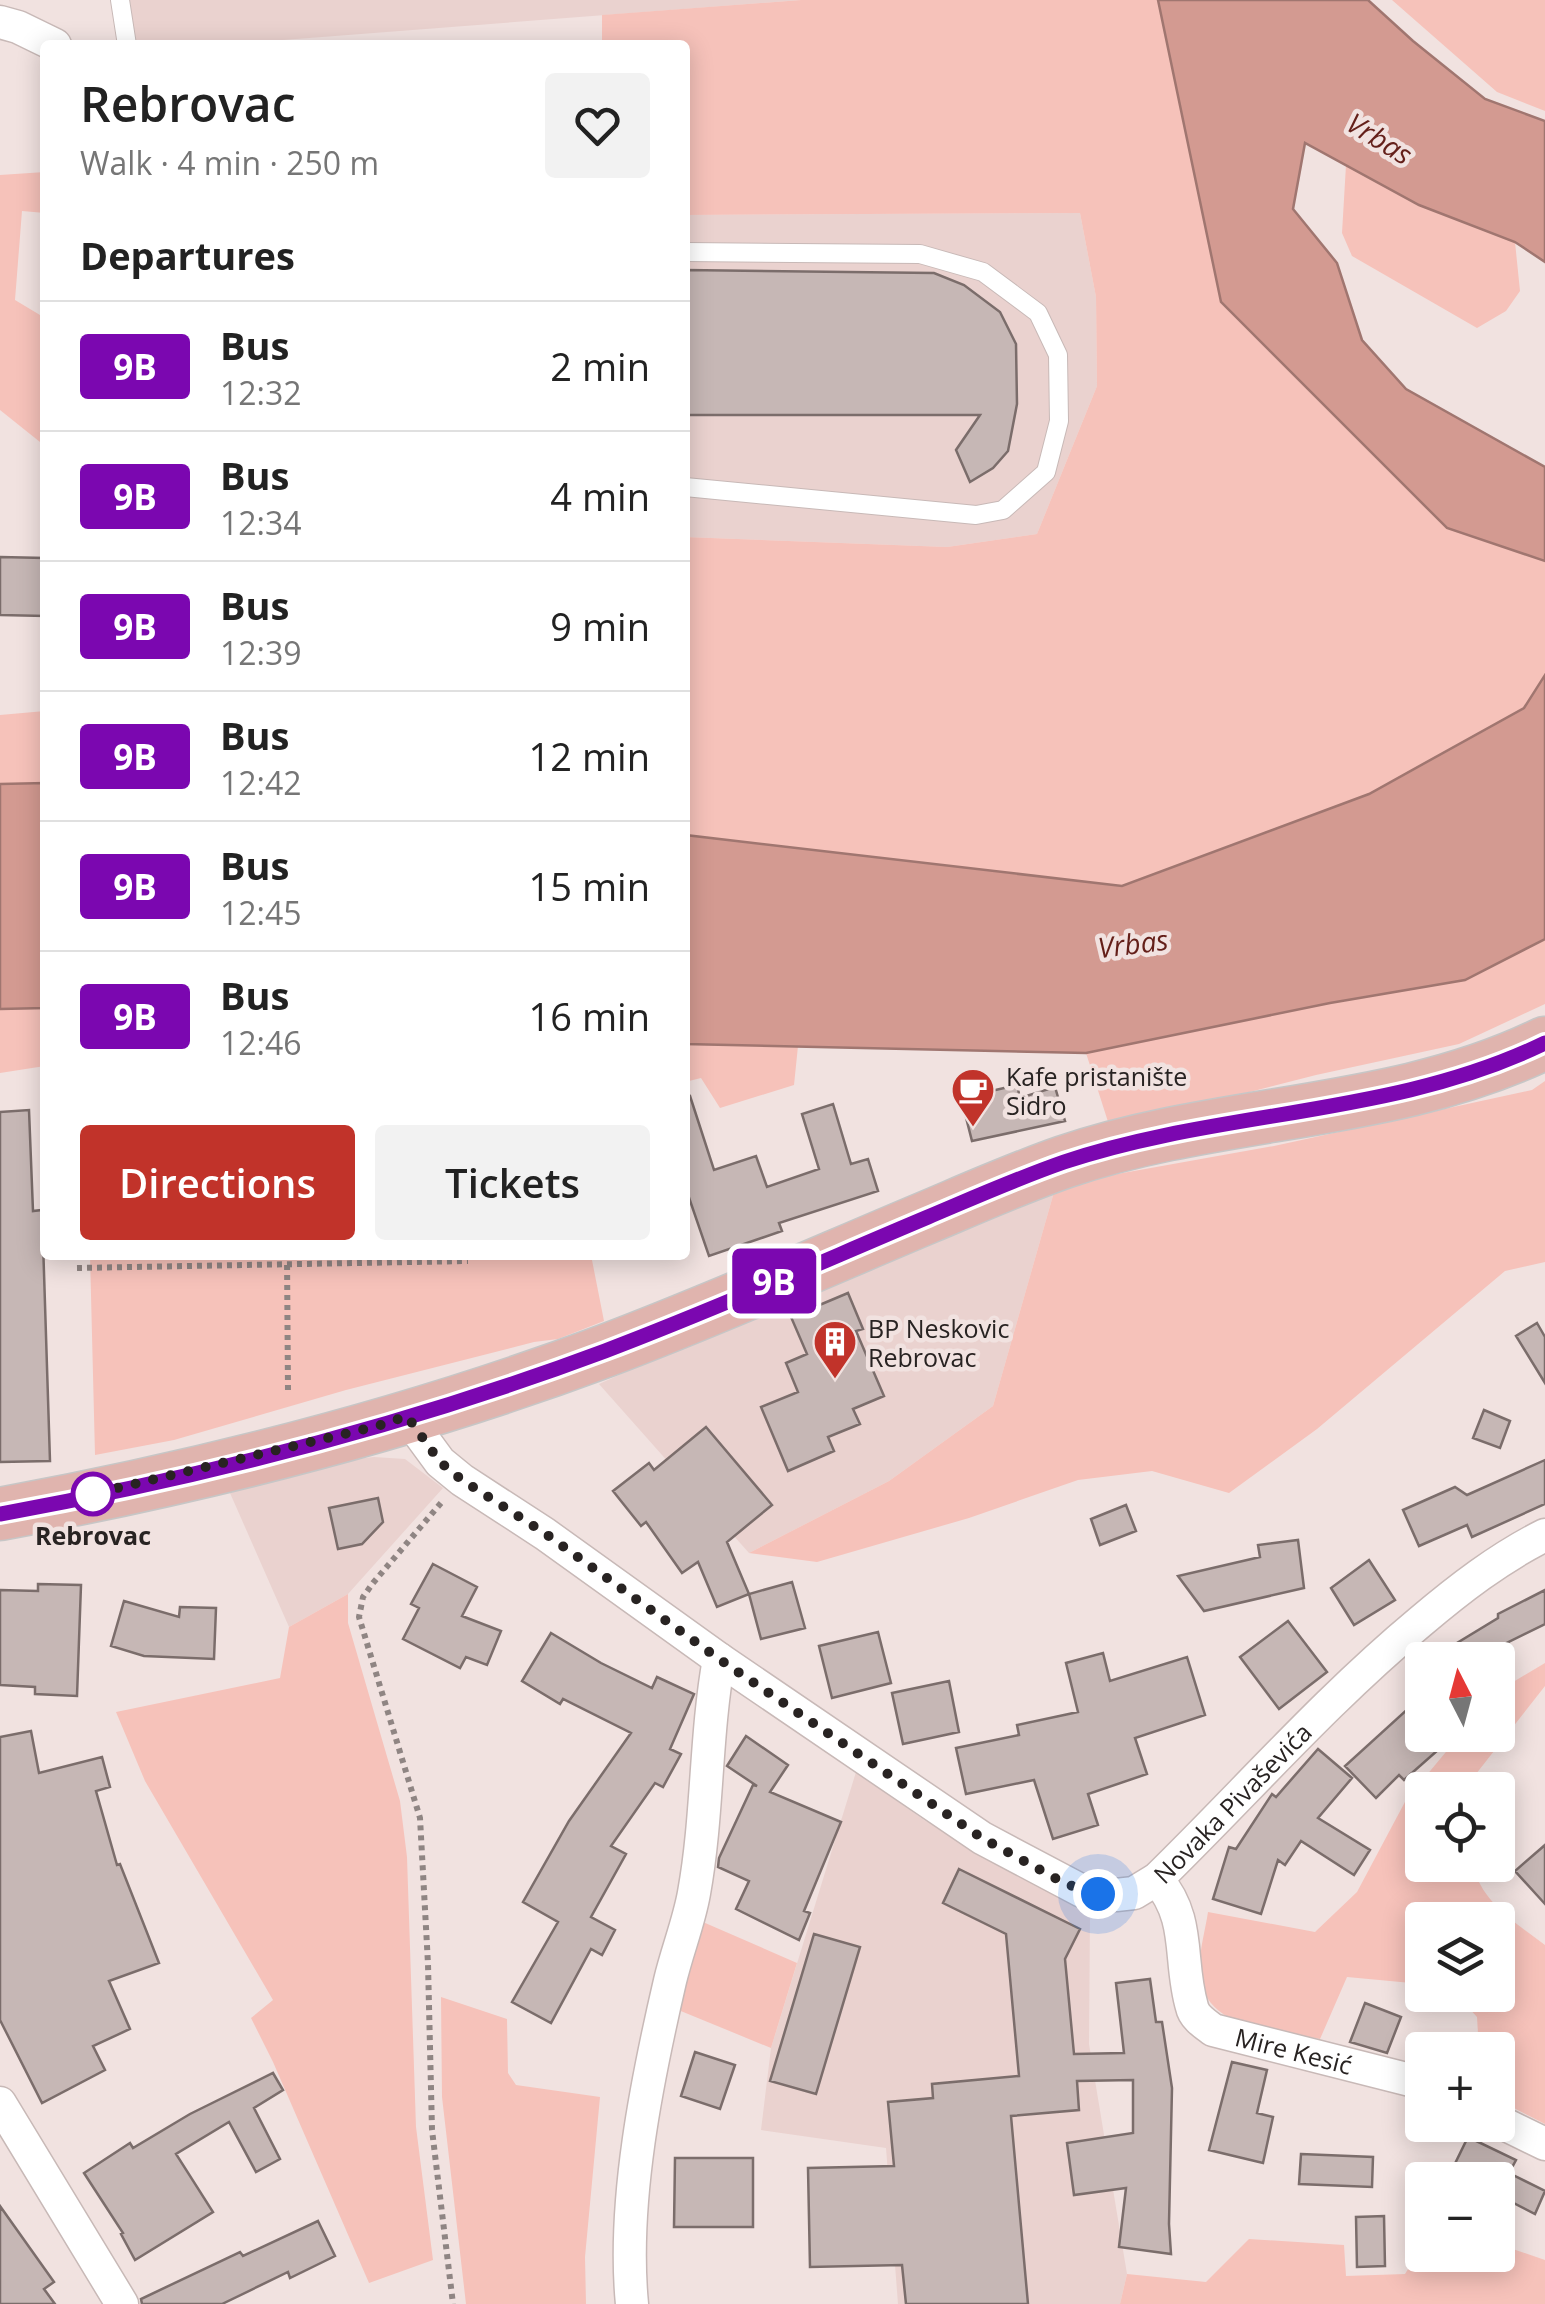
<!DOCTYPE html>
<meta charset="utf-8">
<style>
:root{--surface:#fff;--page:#f2f2f2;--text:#222;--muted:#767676;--line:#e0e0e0;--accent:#c1332a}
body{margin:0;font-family:"Open Sans",sans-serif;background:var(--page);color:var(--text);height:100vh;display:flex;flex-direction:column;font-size:38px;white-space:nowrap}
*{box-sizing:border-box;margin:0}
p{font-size:32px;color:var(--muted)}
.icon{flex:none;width:55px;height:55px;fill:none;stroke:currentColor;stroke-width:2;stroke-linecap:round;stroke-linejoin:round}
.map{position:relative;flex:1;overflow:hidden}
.panel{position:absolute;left:40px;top:40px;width:650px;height:1220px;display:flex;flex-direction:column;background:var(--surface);border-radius:10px;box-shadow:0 5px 25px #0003}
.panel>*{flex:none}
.badge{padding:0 20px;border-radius:8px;font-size:35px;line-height:65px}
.needle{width:65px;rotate:354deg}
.fabs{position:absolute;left:1405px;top:1642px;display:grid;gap:20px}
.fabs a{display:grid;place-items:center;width:110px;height:110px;border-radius:10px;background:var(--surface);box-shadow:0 5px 25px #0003;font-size:50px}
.you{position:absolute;width:50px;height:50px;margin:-25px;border:8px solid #fff;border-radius:50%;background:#1a73e8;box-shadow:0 0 0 15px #1a73e833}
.map>.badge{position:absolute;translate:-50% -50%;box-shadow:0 0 0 5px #fff}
h2{padding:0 40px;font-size:38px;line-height:90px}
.round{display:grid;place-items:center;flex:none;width:105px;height:105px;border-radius:10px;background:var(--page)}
.overview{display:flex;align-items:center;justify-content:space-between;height:170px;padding:0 40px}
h1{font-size:48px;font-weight:600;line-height:75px}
.button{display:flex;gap:20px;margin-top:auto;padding:20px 40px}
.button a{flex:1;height:115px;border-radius:10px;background:var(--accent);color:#fff;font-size:40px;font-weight:600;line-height:115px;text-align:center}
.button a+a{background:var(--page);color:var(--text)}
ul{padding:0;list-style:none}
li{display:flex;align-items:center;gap:30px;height:130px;padding:0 40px;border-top:2px solid var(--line)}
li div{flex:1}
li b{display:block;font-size:38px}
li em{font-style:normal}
li .badge{min-width:110px;font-weight:700;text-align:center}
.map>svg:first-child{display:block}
</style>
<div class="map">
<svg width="1545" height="2304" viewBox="0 0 1545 2304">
<rect width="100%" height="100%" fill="#f1e2e0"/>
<path fill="#ead2cf" d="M130,0H801L217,45H134Z
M1080,213L1096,297L1097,386L1037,534L947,547L685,537V215Z
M1056,1185L993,1406L889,1481L749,1553L599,1384L867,1263Z
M374,1457L405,1459L443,1488L348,1594L289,1627L230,1493L329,1462Z
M856,1772L924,1820L1090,1915L1089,2044L1127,2274L1120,2304H898L886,2148L761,2130L771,2048Z"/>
<path fill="#f6c2ba" d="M801,0H1158L1221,302L1447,528L1545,561V675L1525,708L1369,794L1122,886L685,835V537L947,547L1037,534L1097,386L1096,297L1080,213L685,215V45H602V15Z
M1392,0H1545V111L1497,92Z
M1346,165L1419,205L1515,242L1520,291L1506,311L1477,328L1352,256L1342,233Z
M45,172V213L22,211L15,300L45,318V446L0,410V175Z
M45,711V783L0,784V715Z
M1545,939V1004L1459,1044L1316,1075L1110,1128L1086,1053L1331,1003L1465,980Z
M45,1008V1066L0,1073V1009Z
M685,1044L798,1046L794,1085L720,1108L701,1078L685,1082Z
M1545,1081V1262L1505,1271L1317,1429L1229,1493L1152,1471L1078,1480L969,1518L817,1562L749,1553L889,1481L993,1406L1056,1185L1274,1146L1532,1090Z
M90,1255H591L604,1321L558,1339L534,1342L346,1390L174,1440L95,1455Z
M348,1594V1623L400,1801L407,1857L416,2127L433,2260L369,2283L273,2062L251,2018L273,2000L145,1781L116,1712L280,1678L289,1627Z
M1545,1663V1686L1476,1774L1473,1790H1422V1865H1473C1481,1902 1516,1923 1545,1945V2124L1498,2100V2050H1479L1477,2017L1457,1995H1498V1920H1422V1984L1347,1977L1320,2039C1279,2031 1203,2030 1200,1974C1198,1955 1205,1932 1208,1912L1315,1932L1357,1892L1406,1800L1460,1735H1498V1691Z
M696,1919L797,1963L771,2048L671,2007Z
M441,1997L507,2019L508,2073L516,2085L600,2097L585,2257L586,2304H466L442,2097Z
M1249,2239L1344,2245L1346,2276L1405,2274L1422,2247V2255H1498V2244L1545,2260V2304H1120L1127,2274L1206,2282Z"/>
<path fill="#d39a91" stroke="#a07670" stroke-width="2.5" d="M1158,0H1368L1413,41L1485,99L1545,121V262L1515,242L1419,205L1305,143L1293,209L1337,263L1362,340L1406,389L1545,467V561L1447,528L1221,302Z
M1545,675V939L1465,980L1330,1003L1086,1053L685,1044V835L1122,886L1369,794L1524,708Z
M45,783V1008L0,1009V784Z"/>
<path fill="#c6b7b5" stroke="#7b6d6b" stroke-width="2.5" d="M685,270L934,273L964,285L1000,312L1016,344L1017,404L1008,451L993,468L970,482L956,450L980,415H685Z
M0,557L45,558V616L0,615Z
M1017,1085L1020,1098L1055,1087L1065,1121L972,1141L961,1098Z
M690,1096L714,1170L756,1156L767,1187L819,1169L802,1114L833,1104L851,1164L868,1159L878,1191L779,1223L782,1231L709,1256L685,1186V1097Z
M29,1110L33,1211L42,1210L50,1461L0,1462V1112Z
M848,1293L863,1329L856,1331L884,1396L853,1409L860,1424L828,1437L834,1451L788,1471L761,1407L798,1392L786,1363L807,1354L791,1317Z
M1537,1323L1545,1337V1383L1516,1336Z
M1484,1410L1510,1421L1500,1448L1473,1438Z
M706,1427L772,1505L727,1542L749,1594L717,1607L698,1562L682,1573L646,1522L641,1526L613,1491L649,1463L654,1470Z
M1545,1460V1504L1472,1537L1467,1525L1419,1546L1403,1510L1455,1487L1467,1495Z
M378,1498L383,1522L362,1544L338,1549L329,1508Z
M1126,1505L1136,1531L1100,1545L1091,1519Z
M1298,1540L1304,1588L1204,1611L1178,1576L1260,1557L1258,1545Z
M1369,1560L1395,1600L1354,1625L1331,1588Z
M433,1564L477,1587L462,1616L501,1631L487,1665L466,1657L460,1668L403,1639L419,1608L411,1604Z
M792,1582L805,1628L761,1639L749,1594Z
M38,1584L81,1585L77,1696L35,1694V1687L0,1685V1590L38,1591Z
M1545,1590V1624L1472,1660H1429L1498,1618V1614Z
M124,1601L179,1617L180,1607L216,1608L214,1659L144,1656L111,1646Z
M1288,1621L1327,1672L1279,1709L1240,1657Z
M878,1632L891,1683L832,1698L819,1646Z
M551,1633L601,1663L652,1688L657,1677L694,1694L670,1749L681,1754L663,1787L655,1783L611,1846L626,1854L591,1917L615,1930L602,1955L591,1949L551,2023L512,2002L558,1922L523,1902L569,1821L631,1733L563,1699L560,1704L522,1681Z
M1103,1653L1110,1681L1187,1657L1205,1715L1135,1738L1147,1774L1088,1794L1098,1825L1053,1839L1034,1780L966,1794L956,1748L1019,1735L1017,1725L1078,1712L1066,1663Z
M949,1681L959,1732L903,1744L892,1693Z
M1422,1696V1735H1455L1404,1780L1399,1775L1376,1798L1345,1766Z
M31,1731L39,1773L102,1757L110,1787L96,1791L117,1865L120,1864L159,1963L109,1981L130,2029L93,2046L105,2070L42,2103L0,2020V1737Z
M746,1736L788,1765L770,1792L841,1822L804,1911L810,1913L799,1940L736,1909L749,1881L718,1867L719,1858L753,1785L757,1786L727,1766Z
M1318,1749L1352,1778L1318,1818L1370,1850L1354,1875L1301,1841L1285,1865L1278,1860L1261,1914L1213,1899L1229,1847L1236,1849L1272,1794L1276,1797Z
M1545,1845V1904L1515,1871Z
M959,1869L1080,1929L1065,1959L1074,2054L1124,2053L1116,1983L1150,1979L1156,2022H1162L1172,2088L1169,2224L1171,2254L1119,2247L1126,2188L1074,2195L1067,2143L1133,2133V2080L1077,2081L1079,2110L1011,2116L1028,2304H906L902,2265L810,2267L808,2168L894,2166L888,2102L933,2098L932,2084L1019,2076L1006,1934L943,1903Z
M814,1934L860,1947L816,2094L770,2081Z
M1365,2003L1401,2017L1387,2053L1350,2042Z
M695,2052L735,2065L720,2109L681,2096Z
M1232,2062L1267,2070L1257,2113L1273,2117L1263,2163L1209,2150Z
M273,2073L283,2090L254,2108L280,2159L256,2172L229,2122L176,2154L213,2212L135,2260L121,2234L123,2233L84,2173L130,2143L133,2148L190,2114Z
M1468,2137L1516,2160L1509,2173L1545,2191L1535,2214L1498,2195V2180H1447Z
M1301,2154L1373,2157L1372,2187L1299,2184Z
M675,2158H753V2227H674Z
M0,2206L54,2282L44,2289L55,2304H0Z
M1384,2216L1385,2266L1357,2267L1356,2217Z
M318,2221L335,2256L290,2278L288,2272L222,2304H142L141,2299L240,2252L243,2256Z"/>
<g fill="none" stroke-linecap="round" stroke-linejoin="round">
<defs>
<path id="service" d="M120,0L127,45
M685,252L920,254L983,272L1038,313L1058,355L1059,421L1046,472L1003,510L976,515L685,487"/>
<g id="minor">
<path d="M0,22L18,27L55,45"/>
<path id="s1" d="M407,1417L440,1462L462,1480L545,1534L719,1659L982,1838L1082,1891L1116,1895L1134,1893L1157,1879C1245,1793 1325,1701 1420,1622C1459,1589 1499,1558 1545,1535"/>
<path id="s2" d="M1157,1879C1192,1920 1178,1960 1192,2007C1194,2017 1205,2024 1213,2030L1422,2083"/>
<path d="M0,2103L122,2304"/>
<path d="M1498,2121L1545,2144"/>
<path d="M632,2304C622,2202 647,2080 670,1981C677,1951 689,1922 694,1893C708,1816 705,1737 719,1659"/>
</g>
<path id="primary" d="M0,1514C205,1476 410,1424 605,1351C714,1310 821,1262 928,1217C973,1198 1018,1178 1064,1162C1222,1108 1394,1117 1545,1043"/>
</defs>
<use href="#service" stroke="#c8b9b7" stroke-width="20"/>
<use href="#minor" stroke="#c8b9b7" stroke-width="35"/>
<use href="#primary" stroke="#c7c6c6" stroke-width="55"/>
<path stroke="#8f8583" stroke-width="6" stroke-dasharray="5 5" stroke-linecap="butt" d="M287,1255L288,1391
M77,1268L468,1261
M441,1503L373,1583L363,1597L359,1617L420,1818L428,1964L432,2130L453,2304"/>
<use href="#service" stroke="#fff" stroke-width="18"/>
<use href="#minor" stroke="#fff" stroke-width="32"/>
<use href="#primary" stroke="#e0b4ae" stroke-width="52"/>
</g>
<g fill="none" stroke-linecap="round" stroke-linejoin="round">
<defs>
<path id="line" d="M0,1514C205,1477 410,1424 605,1351C714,1310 821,1262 928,1217C973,1198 1018,1178 1064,1162C1222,1109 1393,1117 1545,1043"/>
</defs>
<use href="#line" stroke="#fff" stroke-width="22"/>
<use href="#line" stroke="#7b07b0" stroke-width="15"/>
<path stroke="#282322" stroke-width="10" stroke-dasharray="0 18" d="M93,1494L88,1495L378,1426L407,1416L440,1462L462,1480L546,1534L719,1659L982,1838L1066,1884L1098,1894"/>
</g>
<defs>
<symbol id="cafe-pin" viewBox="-11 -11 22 30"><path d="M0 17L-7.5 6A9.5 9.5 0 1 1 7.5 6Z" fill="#c1332a" stroke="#f1e2e0"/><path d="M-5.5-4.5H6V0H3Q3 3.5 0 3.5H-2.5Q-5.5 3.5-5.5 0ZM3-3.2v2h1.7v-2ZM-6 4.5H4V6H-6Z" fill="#fff"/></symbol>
<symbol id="building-pin" viewBox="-11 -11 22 30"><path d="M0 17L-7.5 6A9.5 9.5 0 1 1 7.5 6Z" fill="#c1332a" stroke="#f1e2e0"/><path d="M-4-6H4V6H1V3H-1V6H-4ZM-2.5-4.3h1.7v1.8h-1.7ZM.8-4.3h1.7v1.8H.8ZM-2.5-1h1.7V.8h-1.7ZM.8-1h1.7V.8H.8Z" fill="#fff"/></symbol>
</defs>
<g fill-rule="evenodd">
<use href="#cafe-pin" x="948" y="1065" width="50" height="68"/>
<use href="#building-pin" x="810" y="1317" width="50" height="68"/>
</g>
<circle fill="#fff" stroke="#7b07b0" stroke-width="5" cx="93" cy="1494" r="20"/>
<g text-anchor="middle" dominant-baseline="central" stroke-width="9" stroke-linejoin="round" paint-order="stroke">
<g font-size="25" fill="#282322" stroke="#f1e2e0" text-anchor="start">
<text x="1006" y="1076">Kafe pristanište<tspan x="1006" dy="29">Sidro</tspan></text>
<text x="868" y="1328">BP Neskovic<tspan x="868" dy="29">Rebrovac</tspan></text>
</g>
<g font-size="25" font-weight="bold" fill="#282322" stroke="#f1e2e0">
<text x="93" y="1535">Rebrovac</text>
</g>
<g font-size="25" fill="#282322" stroke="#f1e2e0">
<text stroke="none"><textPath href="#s1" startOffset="1015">Novaka Pivaševića</textPath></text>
<text stroke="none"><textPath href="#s2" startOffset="250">Mire Kesić</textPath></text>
</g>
<g font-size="28" font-style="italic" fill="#641f19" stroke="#f1e2e0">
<text transform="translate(1380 138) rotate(32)">Vrbas</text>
<text transform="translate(1133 943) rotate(-7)">Vrbas</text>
</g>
</g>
</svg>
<div class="fabs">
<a><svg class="needle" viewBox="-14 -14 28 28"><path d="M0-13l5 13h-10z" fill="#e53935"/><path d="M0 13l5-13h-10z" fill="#767676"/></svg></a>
<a><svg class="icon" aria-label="locate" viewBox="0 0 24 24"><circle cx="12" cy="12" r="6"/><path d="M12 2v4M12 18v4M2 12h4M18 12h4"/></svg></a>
<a><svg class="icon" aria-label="layers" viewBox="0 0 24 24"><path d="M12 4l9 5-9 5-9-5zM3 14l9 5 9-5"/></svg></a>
<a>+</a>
<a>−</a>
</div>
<div class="you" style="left:1098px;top:1894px"></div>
<b class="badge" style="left:774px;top:1281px;background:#7b07b0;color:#fff">9B</b>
<section class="panel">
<div class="overview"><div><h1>Rebrovac</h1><p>Walk · 4 min · 250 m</p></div><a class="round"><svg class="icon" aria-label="heart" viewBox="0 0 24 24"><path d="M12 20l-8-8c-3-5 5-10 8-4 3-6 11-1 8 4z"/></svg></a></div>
<h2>Departures</h2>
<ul>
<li><span class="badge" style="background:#7b07b0;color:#fff">9B</span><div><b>Bus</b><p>12:32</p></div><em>2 min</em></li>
<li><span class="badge" style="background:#7b07b0;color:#fff">9B</span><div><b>Bus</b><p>12:34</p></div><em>4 min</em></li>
<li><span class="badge" style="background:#7b07b0;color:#fff">9B</span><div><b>Bus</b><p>12:39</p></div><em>9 min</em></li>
<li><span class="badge" style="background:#7b07b0;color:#fff">9B</span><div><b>Bus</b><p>12:42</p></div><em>12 min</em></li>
<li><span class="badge" style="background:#7b07b0;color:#fff">9B</span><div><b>Bus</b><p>12:45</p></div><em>15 min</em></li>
<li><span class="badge" style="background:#7b07b0;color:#fff">9B</span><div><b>Bus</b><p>12:46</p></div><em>16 min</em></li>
</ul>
<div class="button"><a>Directions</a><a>Tickets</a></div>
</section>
</div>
